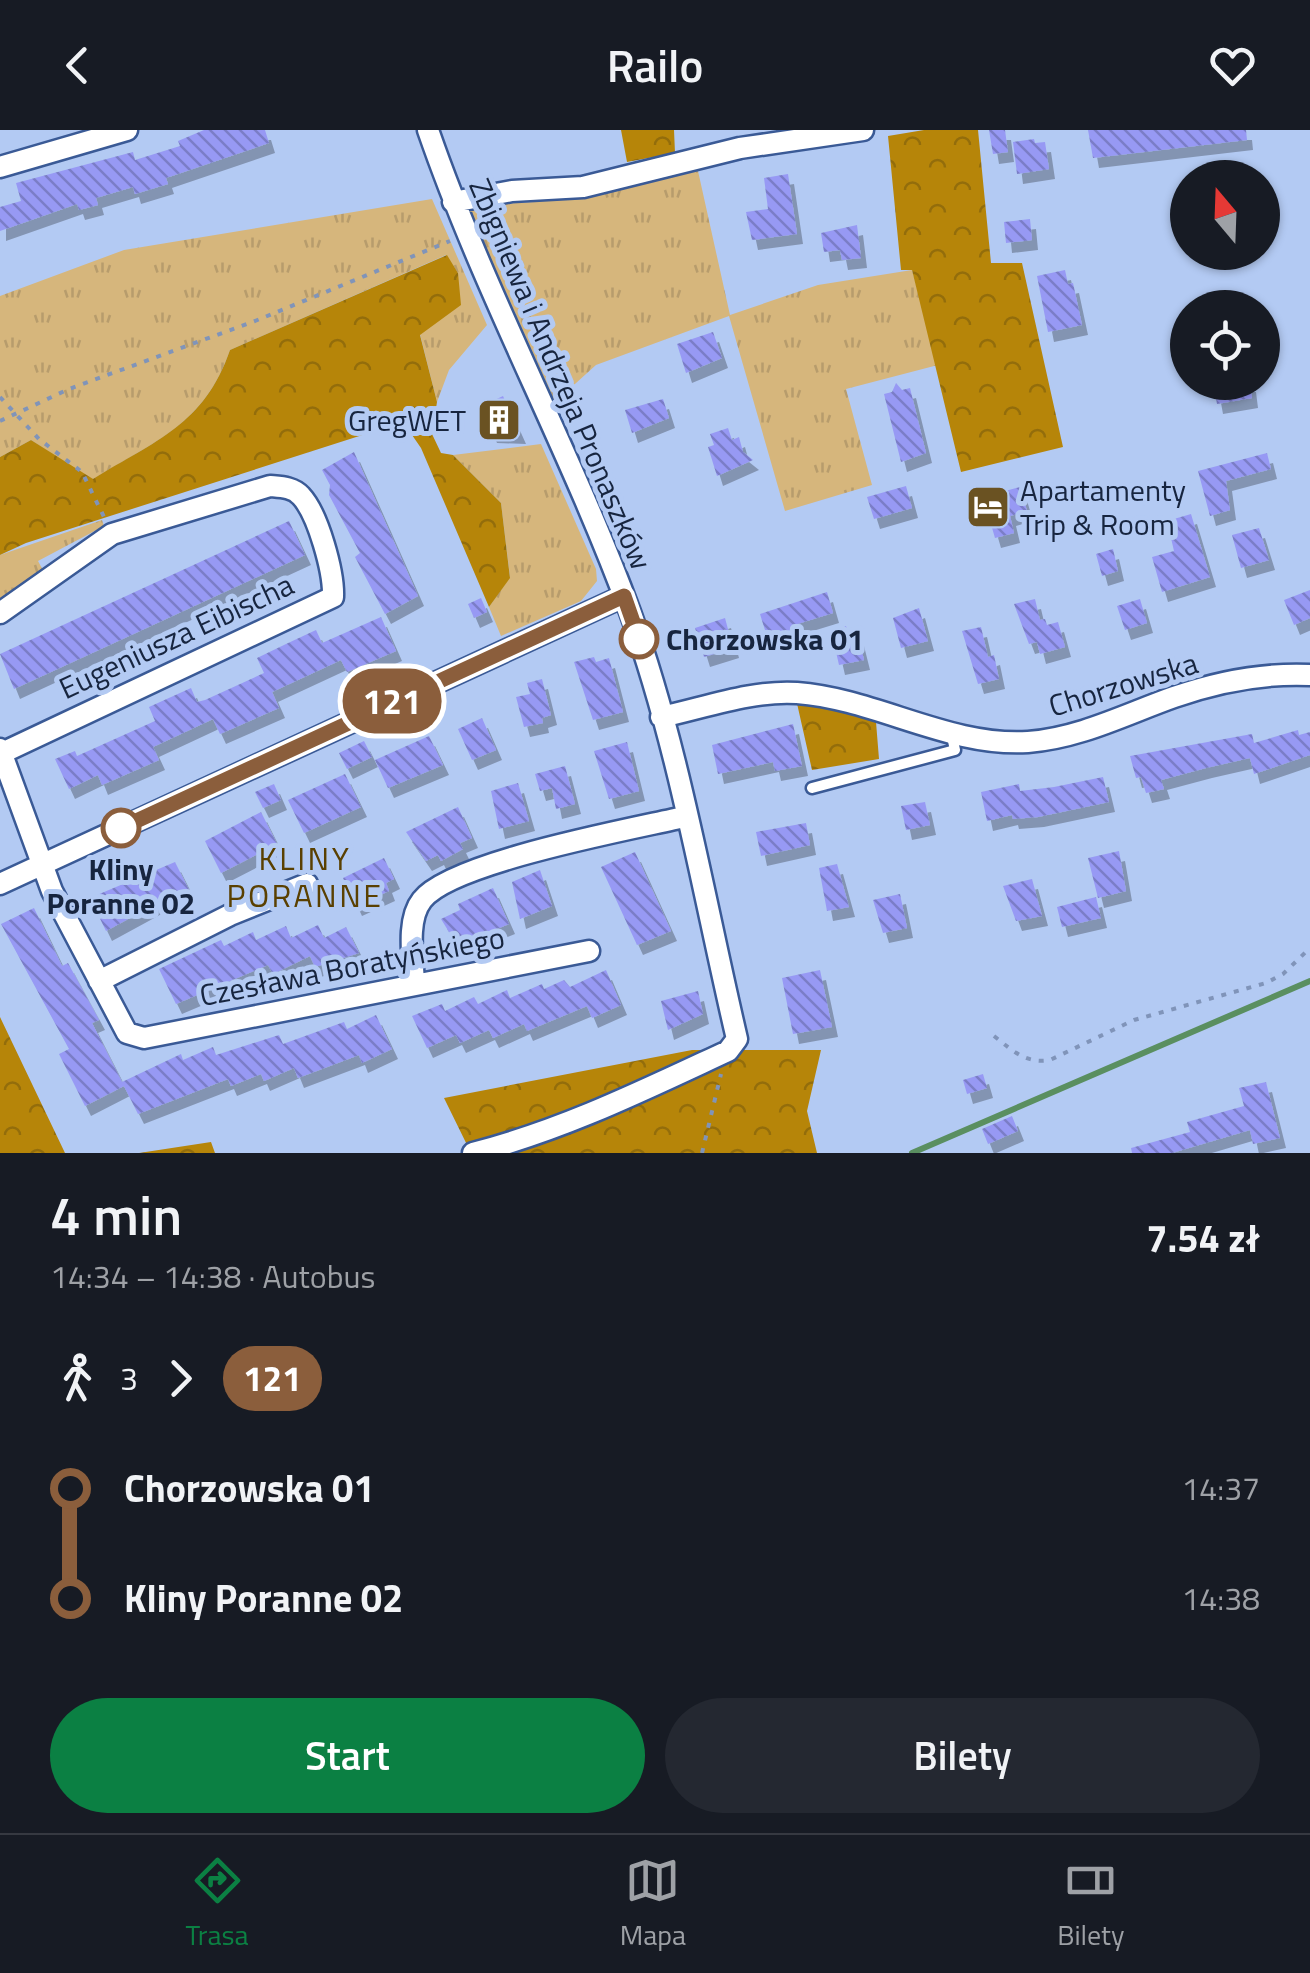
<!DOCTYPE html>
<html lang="pl">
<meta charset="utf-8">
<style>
:root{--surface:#171b24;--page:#242831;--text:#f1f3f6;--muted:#9ea1a6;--line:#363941;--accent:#0b8043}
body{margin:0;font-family:"Titillium Web",sans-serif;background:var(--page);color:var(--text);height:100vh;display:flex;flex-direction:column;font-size:38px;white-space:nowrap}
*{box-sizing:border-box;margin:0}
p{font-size:32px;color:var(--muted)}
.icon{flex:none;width:55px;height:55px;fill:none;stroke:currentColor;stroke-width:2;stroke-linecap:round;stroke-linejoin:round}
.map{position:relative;height:1023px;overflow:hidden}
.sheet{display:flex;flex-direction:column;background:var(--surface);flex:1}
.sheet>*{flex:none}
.badge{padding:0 20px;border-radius:32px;font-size:35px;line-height:65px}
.needle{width:65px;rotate:341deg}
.tools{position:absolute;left:1170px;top:30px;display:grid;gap:20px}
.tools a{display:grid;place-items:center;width:110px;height:110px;border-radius:50%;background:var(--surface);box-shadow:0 2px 8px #0004;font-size:50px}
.map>.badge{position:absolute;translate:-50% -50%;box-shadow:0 0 0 5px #fff}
.legs{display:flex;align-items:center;gap:15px;height:110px;padding:0 50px;font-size:32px}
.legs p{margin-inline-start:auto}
.summary{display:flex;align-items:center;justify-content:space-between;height:170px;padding:0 50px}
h1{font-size:55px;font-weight:600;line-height:75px}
.action{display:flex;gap:20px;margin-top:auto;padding:20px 50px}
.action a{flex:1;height:115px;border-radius:60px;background:var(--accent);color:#fff;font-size:40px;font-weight:600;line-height:115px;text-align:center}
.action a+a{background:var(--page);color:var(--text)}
ul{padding:0 50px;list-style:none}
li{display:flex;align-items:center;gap:35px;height:110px;font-size:38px}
li i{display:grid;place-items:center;width:15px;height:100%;margin:0 12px;background:currentColor}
li i::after{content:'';width:25px;height:25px;margin:-12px;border:8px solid;border-radius:50%;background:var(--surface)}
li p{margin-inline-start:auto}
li:first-child i{background:linear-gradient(#0000 50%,currentColor 0)}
li:last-child i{background:linear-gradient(currentColor 50%,#0000 0)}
header{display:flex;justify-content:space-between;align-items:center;height:130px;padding:0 50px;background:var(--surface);font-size:45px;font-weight:600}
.dock{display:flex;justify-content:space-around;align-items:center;height:140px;border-top:2px solid var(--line);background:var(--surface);font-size:28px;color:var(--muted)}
.dock a{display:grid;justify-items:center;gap:5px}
.dock .active{color:var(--accent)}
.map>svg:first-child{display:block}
</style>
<header><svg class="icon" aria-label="back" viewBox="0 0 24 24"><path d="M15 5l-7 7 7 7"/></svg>Railo<svg class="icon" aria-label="heart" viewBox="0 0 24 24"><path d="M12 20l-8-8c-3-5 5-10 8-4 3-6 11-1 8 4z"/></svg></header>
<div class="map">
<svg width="1310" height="1023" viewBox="0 0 1310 1023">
<defs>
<pattern id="grass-tufts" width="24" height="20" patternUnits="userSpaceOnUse" patternTransform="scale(2.5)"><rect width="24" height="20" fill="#d6b67c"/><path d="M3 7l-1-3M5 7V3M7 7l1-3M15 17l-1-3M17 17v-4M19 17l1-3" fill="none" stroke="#b79c6c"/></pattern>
<pattern id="forest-crowns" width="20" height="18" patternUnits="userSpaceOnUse" patternTransform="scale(2.5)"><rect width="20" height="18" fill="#b68509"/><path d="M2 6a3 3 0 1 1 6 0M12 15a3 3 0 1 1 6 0" fill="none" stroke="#936d0b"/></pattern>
<pattern id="building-back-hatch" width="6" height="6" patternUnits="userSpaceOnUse" patternTransform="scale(2.5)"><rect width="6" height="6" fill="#9799f4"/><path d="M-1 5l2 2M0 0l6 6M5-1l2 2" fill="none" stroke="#7a7dc7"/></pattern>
<filter id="shadow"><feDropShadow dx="6" dy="10" stdDeviation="0" flood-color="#0004"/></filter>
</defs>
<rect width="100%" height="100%" fill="#b3caf3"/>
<path fill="url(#grass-tufts)" d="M698,41L730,185L818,155L912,140L938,235L846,259L872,355L785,381L729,186L596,235L555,272L467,76L534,72Z
M432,69L487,195L449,240L437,272L420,204L458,143L446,125L230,220C204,295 156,310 92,350L31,310L0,327V166L124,120Z
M541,314L596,439L597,451L581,471L501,506L489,477L510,447L501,373L453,325Z
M102,390L104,396L38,431L46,446L0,476V425Z"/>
<path fill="url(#forest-crowns)" d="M621,0H674L675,23L627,32Z
M924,0H978L991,133H1022L1063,317L961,342L912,140H901L888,6Z
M447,125L458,143L461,175L420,205L437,272L432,304L441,323L453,325L501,373L510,448L489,477L421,318L403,292L26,413L0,425V327L31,310L93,349C156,310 204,295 230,220Z
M796,569L828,574L876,592L879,629L812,640Z
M0,887L65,1023H0Z
M692,920H821L807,981L817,1023H471L444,968Z
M211,1012L215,1023H139Z"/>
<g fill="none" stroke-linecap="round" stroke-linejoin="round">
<path stroke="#5a8f60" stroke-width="6" d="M912,1023L1310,851"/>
</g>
<path fill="url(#building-back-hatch)" filter="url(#shadow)" d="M204,0H265L269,13L166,48L168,54L135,64L133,57L96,68L98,75L79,80L77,74L0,101V77L21,71L16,53L133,22L135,30L180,16L178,11Z
M989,0H1005L1008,22L993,24Z
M1088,0H1246L1247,10L1093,28Z
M1034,9L1035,13L1045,12L1049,39L1017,44L1013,12Z
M788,44L797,104L752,110L746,82L768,79L764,48Z
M1030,89L1032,110L1006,113L1004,92Z
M857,95L861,128L842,130L840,120L824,122L821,103Z
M1065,140L1068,154L1073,153L1082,195L1048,202L1037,146Z
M713,202L722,228L686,243L677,214Z
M1213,252H1250L1252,268L1217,274Z
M896,253L902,260L910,258L926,323L901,332L884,264L892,262Z
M503,266L520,304L491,303L480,277Z
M663,269L669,288L632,303L625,280Z
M728,298L732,310L739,307L743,322L753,330L717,346L708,317L714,315L710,304Z
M354,322L418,466L385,484L355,427L360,423L329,365L330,355L322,340Z
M1267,323L1271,339L1226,351L1230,380L1210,386L1198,341Z
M906,356L912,378L874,389L867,367Z
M1020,357L1027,381L1010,386L1014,403L995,408L983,367Z
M1191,384L1210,447L1162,462L1152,427L1174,421L1167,391Z
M289,391L305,425L14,559L0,524Z
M1259,398L1269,430L1241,438L1232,405Z
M1113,419L1118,441L1102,446L1096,424Z
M1310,460V488L1294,495L1284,470Z
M827,462L833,483L794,495L796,504L769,513L760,484Z
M481,468L487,482L474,488L468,474Z
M1035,469L1040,490L1045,489L1047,495L1058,492L1065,517L1040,524L1037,512L1029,514L1014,474Z
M1140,469L1147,493L1125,500L1117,476Z
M919,478L928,511L901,518L893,488Z
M381,487L396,521L347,542L341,530L272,562L279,578L220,604L213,589L153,617L159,630L102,655L98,645L69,659L55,629L75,621L77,626L155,591L149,577L191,558L197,572L205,570L264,543L257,528L286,514L316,500L322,513Z
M725,488L733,518L704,527L695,498Z
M846,496L848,504L857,502L864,530L839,535L831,500Z
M981,497L988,527L994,525L999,549L978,554L962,501Z
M594,527L596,532L609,528L623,582L593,590L574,532Z
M542,549L551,585L542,588L543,593L524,597L516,567L530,564L527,553Z
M482,588L496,620L472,630L458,599Z
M793,594L802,636L775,641L773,632L718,644L712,615Z
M1298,600L1299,605L1310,602V625L1254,644L1250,628L1206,638L1161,650L1164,659L1146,663L1141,647L1136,648L1130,626L1252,604L1254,613Z
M429,606L443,635L388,658L375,630Z
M364,611L372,627L347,639L339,623Z
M627,612L639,661L609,669L594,621Z
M565,636L575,674L556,679L552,658L540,661L535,644Z
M345,644L361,677L304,703L288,670Z
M1103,647L1109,672L1038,687L1013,689L1012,685L987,691L981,662L1019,654L1020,661L1054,657Z
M518,653L529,691L499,699L491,661Z
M274,654L281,670L263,678L255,662Z
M925,672L930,695L906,700L901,676Z
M458,677L472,708L460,713L463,719L441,731L438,725L426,731L406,702Z
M261,682L277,714L221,743L205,711Z
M806,693L810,715L761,726L756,702Z
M1119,721L1126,761L1098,768L1088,728Z
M635,722L671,801L637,815L601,737Z
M384,728L394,749L386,753L389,761L356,776L343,748Z
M175,732L191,764L166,776L163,770L106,801L90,768Z
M837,734L849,777L827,781L819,738Z
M540,740L552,776L520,789L512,752Z
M1032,749L1042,786L1016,791L1003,756Z
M493,758L509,794L457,815L441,789L460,780L458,774Z
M900,764L907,798L883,803L873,770Z
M1096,767L1101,788L1062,797L1057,777Z
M34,778L62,836L68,833L99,890L92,893L124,956L85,976L59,924L69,919L1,794Z
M318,795L324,808L346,797L359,823L315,837L310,826L273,844L268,835L176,874L159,839L221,810L224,816L253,802L256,810L286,796L291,808Z
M606,840L621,875L592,888L587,876L527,901L524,894L493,908L489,900L460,913L456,905L427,918L412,886L442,874L445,881L474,867L478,874L507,860L510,868L542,854L544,859L564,850L570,857Z
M820,840L832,897L793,904L782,848Z
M698,861L703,884L668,900L661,871Z
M376,885L392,919L362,933L359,925L298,948L294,938L264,951L261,944L231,956L228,949L138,984L122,952L181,924L183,930L213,917L216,925L279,905L283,914L344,892L347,899Z
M983,944L987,958L967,964L963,950Z
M1266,952L1280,1008L1253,1014L1250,1000L1172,1023H1132L1131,1018L1190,1002L1187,992L1244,976L1239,958Z
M1012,986L1018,1001L988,1014L982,999Z"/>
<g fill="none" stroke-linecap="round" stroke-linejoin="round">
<defs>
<path id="lane" d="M812,658L955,620L951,602"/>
<path id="street" d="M428,0C485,165 570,319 630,482C679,617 704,769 737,909L728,921C644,960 563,1000 473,1023
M0,37L127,0
M453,72L512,61L583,57L740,18L863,0
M0,483L112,404L270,356C281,357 293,357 301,366C318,384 334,442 333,467L2,623
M661,587C704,578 752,560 797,563C876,569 949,617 1028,612C1080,608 1126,584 1174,567C1217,552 1265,543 1310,545
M0,619L52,761L127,903L144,908L589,821
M0,754L624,466
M99,851L230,785L307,754
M414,853C413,829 406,790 422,770C451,732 632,699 684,687"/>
</defs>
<use href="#lane" stroke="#3a5a96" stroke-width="15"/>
<use href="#street" stroke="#3a5a96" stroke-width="25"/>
<path stroke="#8094b9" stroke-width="4" stroke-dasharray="5 8" stroke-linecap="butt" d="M0,267L39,309L82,342L104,387
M0,291L69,259L255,191L450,111
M994,906C1013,921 1026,934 1050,930L1134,890L1266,853L1283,844L1310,818
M702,1023L721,944"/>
<use href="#lane" stroke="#fff" stroke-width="10"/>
<use href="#street" stroke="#fff" stroke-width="20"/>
</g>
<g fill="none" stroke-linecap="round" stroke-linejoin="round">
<defs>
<path id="line-1" d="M121,698L624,466L639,509"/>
</defs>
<use href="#line-1" stroke="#fff" stroke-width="22"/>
<use href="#line-1" stroke="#8b5e3c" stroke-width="15"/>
</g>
<defs>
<symbol id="building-square" viewBox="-11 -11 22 22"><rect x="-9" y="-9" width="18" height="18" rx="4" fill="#6a5222" stroke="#b3caf3"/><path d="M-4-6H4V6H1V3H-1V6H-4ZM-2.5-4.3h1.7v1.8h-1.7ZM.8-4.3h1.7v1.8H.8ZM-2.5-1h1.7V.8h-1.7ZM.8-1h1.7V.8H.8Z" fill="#fff"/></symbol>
<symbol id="hotel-square" viewBox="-11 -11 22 22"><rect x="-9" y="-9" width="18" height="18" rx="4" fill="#6a5222" stroke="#b3caf3"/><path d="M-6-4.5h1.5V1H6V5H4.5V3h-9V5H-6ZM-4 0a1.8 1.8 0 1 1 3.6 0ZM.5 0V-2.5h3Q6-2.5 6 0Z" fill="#fff"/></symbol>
</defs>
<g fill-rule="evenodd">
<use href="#building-square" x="474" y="265" width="50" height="50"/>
<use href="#hotel-square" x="963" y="352" width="50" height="50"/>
</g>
<g fill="#fff" stroke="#8b5e3c" stroke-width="5">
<circle cx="639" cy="509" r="18"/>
<circle cx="121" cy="698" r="18"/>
</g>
<g text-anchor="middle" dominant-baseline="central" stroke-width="10" stroke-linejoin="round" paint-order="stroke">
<g font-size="30" fill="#17253f" stroke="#b3caf3">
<text transform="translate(561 244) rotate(67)">Zbigniewa i Andrzeja Pronaszków</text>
<text transform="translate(176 506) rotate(-25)">Eugeniusza Eibischa</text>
<text transform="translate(1123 554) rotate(-17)">Chorzowska</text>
<text transform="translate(352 836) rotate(-11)">Czesława Boratyńskiego</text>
</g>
<g font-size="30" fill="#17253f" stroke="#b3caf3" text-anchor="end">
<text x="466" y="290">GregWET</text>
<text x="1020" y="360" text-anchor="start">Apartamenty<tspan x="1020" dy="34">Trip &amp; Room</tspan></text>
</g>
<g font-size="30" font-weight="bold" fill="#17253f" stroke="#b3caf3" text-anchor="start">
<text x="666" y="509">Chorzowska 01</text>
<text x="121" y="739" text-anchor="middle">Kliny<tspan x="121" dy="34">Poranne 02</tspan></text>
</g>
<g font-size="32" letter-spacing="2.5" fill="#5a4001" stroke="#b3caf3">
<text x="305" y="728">KLINY<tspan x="305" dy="37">PORANNE</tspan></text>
</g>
</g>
</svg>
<div class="tools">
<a><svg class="needle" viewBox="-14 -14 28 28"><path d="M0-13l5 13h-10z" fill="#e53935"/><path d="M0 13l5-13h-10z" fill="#9ea1a6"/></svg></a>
<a><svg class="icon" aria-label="locate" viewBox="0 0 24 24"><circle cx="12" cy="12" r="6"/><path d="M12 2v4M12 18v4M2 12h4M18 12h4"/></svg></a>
</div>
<b class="badge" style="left:392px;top:571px;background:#8b5e3c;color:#fff">121</b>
</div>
<section class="sheet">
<div class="summary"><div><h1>4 min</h1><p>14:34 – 14:38 · Autobus</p></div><b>7.54 zł</b></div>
<div class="legs"><svg class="icon" aria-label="walk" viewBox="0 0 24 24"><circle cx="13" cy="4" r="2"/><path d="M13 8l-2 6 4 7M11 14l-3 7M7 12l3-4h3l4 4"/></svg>3<svg class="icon" aria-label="forward" viewBox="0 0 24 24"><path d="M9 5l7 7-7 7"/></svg><b class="badge" style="background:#8b5e3c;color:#fff">121</b></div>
<ul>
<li><i style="color:#8b5e3c"></i><b>Chorzowska 01</b><p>14:37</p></li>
<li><i style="color:#8b5e3c"></i><b>Kliny Poranne 02</b><p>14:38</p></li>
</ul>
<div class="action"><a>Start</a><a>Bilety</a></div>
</section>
<nav class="dock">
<a class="active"><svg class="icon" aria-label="directions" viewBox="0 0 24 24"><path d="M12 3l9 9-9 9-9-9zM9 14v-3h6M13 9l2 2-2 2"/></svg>Trasa</a>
<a><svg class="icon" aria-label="map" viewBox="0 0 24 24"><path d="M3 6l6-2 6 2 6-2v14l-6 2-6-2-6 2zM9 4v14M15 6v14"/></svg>Mapa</a>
<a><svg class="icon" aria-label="tickets" viewBox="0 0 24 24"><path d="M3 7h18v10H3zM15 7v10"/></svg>Bilety</a>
</nav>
